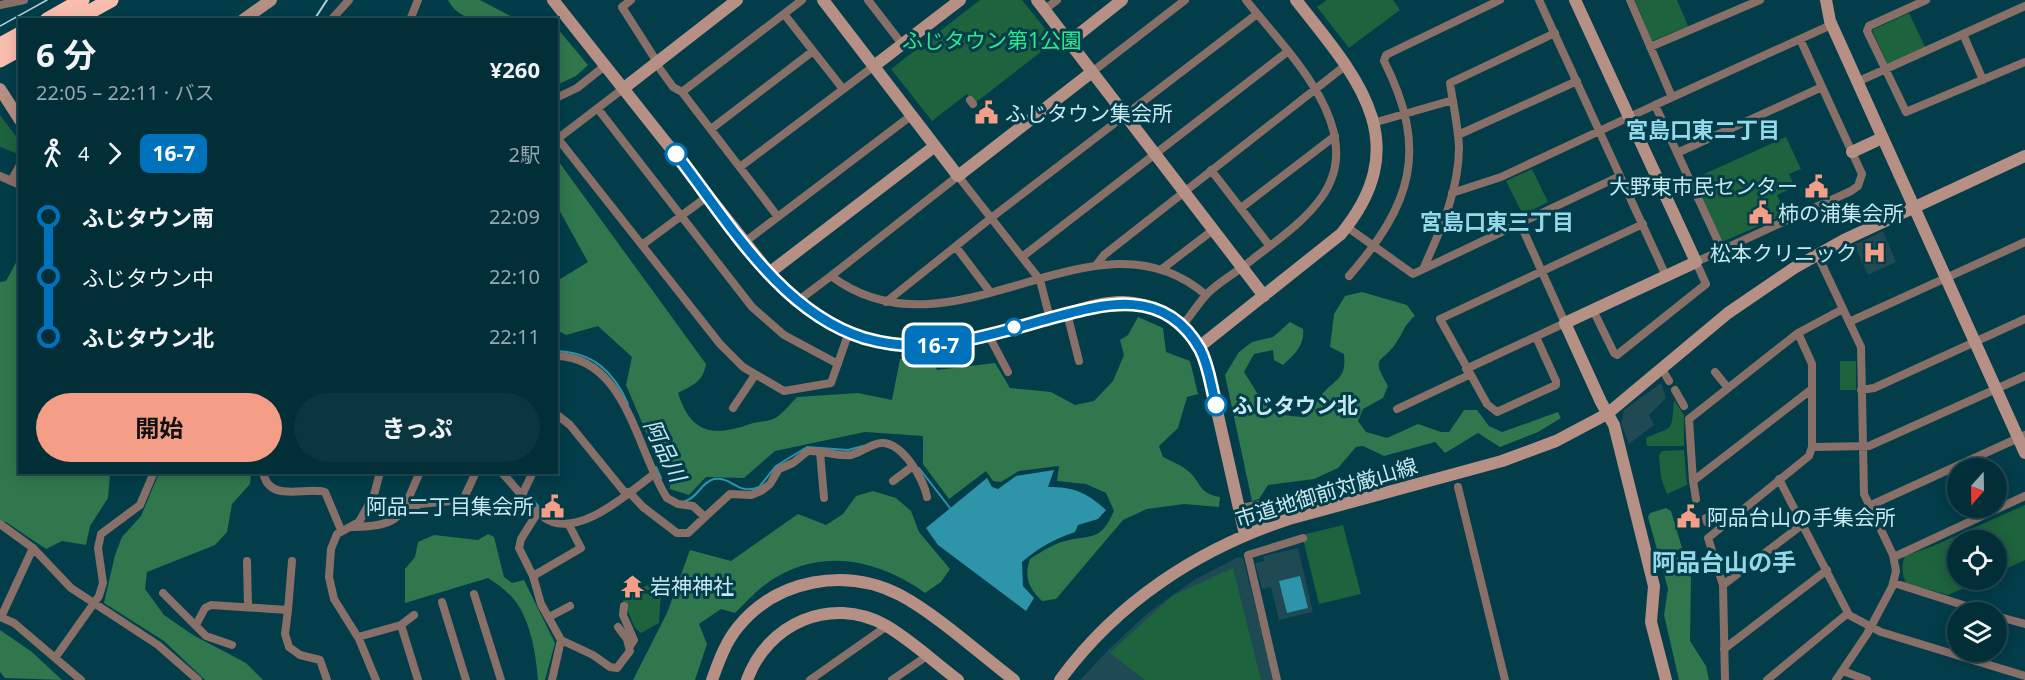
<!DOCTYPE html>
<html lang="ja">
<meta charset="utf-8">
<style>
:root{--surface:#022e37;--page:#0c363f;--text:#f1f3f6;--muted:#96a8ad;--line:#234a52;--accent:#f49e87}
body{margin:0;font-family:"Noto Sans","Noto Sans JP",sans-serif;background:var(--page);color:var(--text);height:100vh;display:flex;flex-direction:column;font-size:22px;white-space:nowrap}
*{box-sizing:border-box;margin:0}
p{font-size:20px;color:var(--muted)}
.icon{flex:none;width:33px;height:33px;fill:none;stroke:currentColor;stroke-width:2;stroke-linecap:round;stroke-linejoin:round}
.map{position:relative;flex:1;overflow:hidden}
.details{position:absolute;left:18px;top:18px;width:540px;height:456px;display:flex;flex-direction:column;background:var(--surface);border-radius:0px;box-shadow:0 3px 15px #0003,0 0 0 2px var(--line)}
.details>*{flex:none}
.badge{padding:0 12px;border-radius:9px;font-size:21px;line-height:39px}
.needle{width:39px;rotate:200deg}
.fabs{position:absolute;left:1947px;top:458px;display:grid;gap:12px}
.fabs a{display:grid;place-items:center;width:60px;height:60px;border-radius:50%;background:var(--surface);box-shadow:0 3px 15px #0003,0 0 0 2px var(--line);font-size:30px}
.map>.badge{position:absolute;translate:-50% -50%;box-shadow:0 0 0 3px #fff}
.legs{display:flex;align-items:center;gap:9px;height:66px;padding:0 18px;font-size:20px}
.legs p{margin-inline-start:auto}
.headline{display:flex;align-items:center;justify-content:space-between;height:102px;padding:0 18px}
h1{font-size:33px;font-weight:700;line-height:45px}
.cta{display:flex;gap:12px;margin-top:auto;padding:12px 18px}
.cta a{flex:1;height:69px;border-radius:36px;background:var(--accent);color:#111;font-size:24px;font-weight:700;line-height:69px;text-align:center}
.cta a+a{background:var(--page);color:var(--text)}
ul{padding:0 18px;list-style:none}
li{display:flex;align-items:center;gap:21px;height:60px;font-size:22px}
li i{display:grid;place-items:center;width:9px;height:100%;margin:0 8px;background:currentColor}
li i::after{content:'';width:15px;height:15px;margin:-8px;border:4px solid;border-radius:50%;background:var(--surface)}
li p{margin-inline-start:auto}
li:first-child i{background:linear-gradient(#0000 50%,currentColor 0)}
li:last-child i{background:linear-gradient(currentColor 50%,#0000 0)}
.map>svg:first-child{display:block}
</style>
<div class="map">
<svg width="2025" height="680" viewBox="0 0 2025 680">
<rect width="100%" height="100%" fill="#023d49"/>
<path fill="#1f4953" d="M1883,231L1896,262L1868,275L1854,245Z
M1661,383L1666,398L1649,415L1654,425L1629,444L1621,424L1624,410Z
M1298,548L1313,612L1279,620L1271,587L1262,589L1255,563L1264,561L1263,556Z
M1238,557L1243,558L1274,680H1080L1109,649L1149,612L1194,580Z"/>
<path fill="#1d633d" d="M980,0H1022L1055,41L975,103L967,94L932,121L891,69Z
M1327,0H1393L1400,10L1349,48L1317,7Z
M1635,0H1677L1688,26L1652,41Z
M1909,13L1926,49L1888,65L1872,30Z
M0,115L19,140L18,154L0,147Z
M1786,137L1801,169L1789,174L1795,187L1777,195L1786,214L1722,242L1693,179Z
M1532,169L1548,202L1523,215L1506,181Z
M1840,361H1856V390H1840Z
M1674,400L1684,415V446H1647L1646,438C1674,425 1671,435 1674,400Z
M1684,450L1687,485L1667,494L1661,478L1659,455L1662,451Z
M2025,505V560L1997,573L1996,540H1958V579H1984L1948,595L1906,583C1902,575 1901,564 1905,556L1933,546Z
M1343,525L1361,594L1319,604L1302,535Z
M1233,568L1261,680H1145L1110,653L1172,596Z
M652,582L661,591L659,623L641,633L635,628L623,600Z"/>
<path fill="#30774e" d="M448,0H480L516,19C490,20 462,26 448,0Z
M557,28L588,65L576,76L557,85Z
M559,162L706,364C703,382 693,385 678,393C691,434 713,437 750,424C758,421 770,422 777,417C784,412 791,403 797,397L858,393L892,400L900,359L930,355L937,370L995,363L1010,388L1051,392L1075,405L1094,401L1113,381L1124,355L1120,340L1128,335L1138,317L1163,328L1166,352L1190,361L1198,394L1187,397L1178,428L1159,446L1163,457C1171,461 1181,465 1188,471C1202,482 1197,493 1220,497L1219,507L1184,504L1147,509L1123,520L1056,599L1042,601C1028,588 1024,576 1030,559C1041,552 1053,544 1065,541C1093,534 1100,542 1114,511L1106,493L1086,484L1057,481L1059,466L1019,471L1001,482L993,481L986,471L949,499L923,464V436L865,432L775,451L744,478L706,477L689,495L670,489V476L673,470L666,454L657,458L626,385L632,357L598,326L566,335L557,330V281L588,262L557,206V164Z
M19,257L20,368L17,371L20,374V472L110,474L108,498L90,526L86,545L62,541L46,549L6,522L0,521V282L6,281Z
M1362,292L1407,305L1415,316C1403,326 1404,332 1396,343C1381,365 1370,355 1388,386L1383,398L1363,409L1358,421L1366,432L1387,438L1418,424L1441,432H1449L1464,410H1477L1489,426L1502,432L1558,412L1561,418L1538,432L1500,447L1478,433L1445,453L1435,442L1384,456L1363,446L1356,447L1338,468L1314,479L1268,485L1259,499L1252,501L1225,375L1239,352L1252,342L1273,337L1290,322L1303,329C1305,345 1294,355 1283,365L1274,360L1273,350L1254,354L1244,372C1264,401 1262,415 1302,417C1312,409 1316,399 1325,391C1339,377 1346,377 1344,354L1330,347L1334,314L1345,296Z
M207,472L227,475L251,473L250,484L232,504L227,532L215,545L147,572L145,589L164,615L193,635L246,663L263,680H205L164,641L104,603L115,555L122,537L141,516L159,473Z
M873,491L896,498L911,511L919,532L950,569L941,582L925,593C875,557 814,546 762,587C752,595 744,604 735,613L721,609L699,624L707,644L695,680H633L667,613L690,550L731,561L798,514L826,525L843,514L856,496Z
M1666,508L1671,511L1691,578L1690,641L1706,666L1709,680H1679L1664,615L1668,589L1648,517L1650,513Z
M488,534L494,537L504,577L512,583L524,580L555,643L545,680H538C536,653 530,616 511,596C504,589 496,583 488,578L405,603V569L415,557L418,542L434,535L478,540Z
M0,630L32,652L62,680L5,678L0,672Z"/>
<path fill="#2d94aa" d="M1054,470L1048,487C1074,487 1086,492 1106,510L1098,519L1078,525L1075,532C1054,539 1038,548 1022,562L1023,586L1034,598L1026,611L938,545L926,528L987,478L992,487L998,489L1016,476Z
M1300,576L1308,608L1287,613L1279,581Z"/>
<g fill="none" stroke-linecap="round" stroke-linejoin="round">
<path stroke="#2d94aa" stroke-width="2" d="M556,351C593,352 614,372 628,404
M656,467L661,478
M919,468L950,508
M529,496L541,509
M685,501C698,498 701,482 714,479C732,476 738,496 759,487L776,466L807,447L848,450L863,446"/>
<path stroke="#887069" stroke-width="8" d="M631,0L622,7L657,62
M868,0L902,44
M1539,0L1666,276
M1630,0L1672,97
M1926,0L1869,26L1867,31L1906,112L2025,62
M0,5L24,0
M1044,10L1057,0
M784,14L843,89
M331,20L349,0
M410,20L418,0
M1963,34L1983,80
M1650,47L1760,0
M660,69L673,87L682,92L778,217
M1092,72L1185,0
M1857,82L2025,6
M682,92L802,0
M556,98L577,88L606,65
M970,100L973,104
M1655,105L1831,25
M598,109L752,307L784,335L838,364
M1373,123L1453,100
M711,129L813,51
M1458,135L1577,81
M556,140L624,88
M559,140L720,344L743,367L784,391L831,383L849,332
M1677,153L1822,87
M740,167L874,66
M1211,170L1269,245
M0,176L20,185
M11,181L20,165
M1452,193L1501,177L1655,105L1722,250L1696,262L1706,284L1617,355L1614,353L1593,310
M1241,208L1335,136
M1347,227L1413,274L1620,176
M750,238L912,115
M642,245L708,196
M956,247L990,292
M1722,250L1851,191L1858,186L1862,174L1800,39
M1817,254L1861,347L1864,494L1893,555L1896,571L1892,587L1867,634L1836,680
M1022,257L1287,52
M1097,264L1104,255L1341,69
M1424,267C1441,229 1459,190 1459,147C1458,125 1453,104 1450,83L1555,33
M1162,269L1213,230
M1349,276C1412,204 1429,150 1384,61L1386,55L1500,0
M803,297L831,276
M886,302L991,218L1257,14
M1048,311L1040,280L958,176L831,276C954,368 1094,198 1206,295
M1067,313L1079,361
M1186,321C1193,312 1199,303 1206,295C1219,281 1238,272 1253,259C1276,241 1304,222 1321,198C1371,130 1286,51 1246,0
M1849,322L2025,242
M988,334L1008,372
M1536,337L1556,381V385L1497,412L1487,404L1440,319L1643,224
M556,356C626,357 636,449 667,498L678,504L693,506L705,517L730,494L751,495L761,491L770,484L779,469L793,463L808,451C822,450 837,457 851,455C861,453 870,444 881,443C903,442 924,480 927,497
M1466,369L1565,323L1520,223
M1662,369L1669,381
M1715,372L1728,388
M1812,389L1693,481L1689,419L1798,333L1843,309
M1675,390L1684,406
M1861,390L1874,388L2025,319
M733,408L755,375
M1397,409L1469,375
M556,414L570,425L626,494
M1812,447L1869,446L2025,376
M820,452L824,498
M263,472C269,504 305,486 325,492L341,530
M501,472C515,486 527,504 542,516C574,543 629,493 654,474
M893,481L913,466
M1693,481L1696,499
M1458,487L1505,680
M629,492L643,507L677,533H688L705,517
M522,495L533,472
M1869,506L2025,435
M1246,507L1267,503L1275,512
M403,512L420,504L463,500L476,472
M538,512L521,539L519,548L533,576L541,604L561,640L593,655L610,667L617,668L630,651L627,639L618,627
M1706,518L1707,522
M0,524L33,548L71,588L158,645L198,680
M353,527C405,526 400,515 420,472
M1894,557L2025,496
M247,561L248,607
M533,576L581,548L569,525
M1894,583L1985,612
M1723,585L1803,524
M163,593L206,636L232,645
M474,594L501,680
M442,602L466,680
M624,606L623,615L634,640L630,646
M288,610L292,561
M1847,614L1881,632L2025,676
M1996,616L2025,624
M0,617L14,623L81,680
M1,617L33,548
M549,617L570,606
M196,625L205,608L211,605L288,610L285,634L289,647L300,655L320,660L327,680
M401,625L418,680
M358,637L401,625L414,615
M1724,649L1827,570
M55,658L99,596L103,583L98,548L101,534L140,505L154,472
M1843,671L1867,680
M376,680L359,639L334,599L329,577L331,549L337,534L359,522L374,495L380,472
M552,680L561,640
M810,680L887,626
M892,680L927,656
M1277,680L1248,555L1303,538
M1725,680L1723,585L1708,538L1809,456L1812,447V364L1798,333
M1767,680L1848,613L1779,479"/>
<path stroke="#b69085" stroke-width="12" d="M553,0L779,285C817,323 867,347 922,346C969,345 1018,326 1064,314C1083,309 1102,302 1122,302C1160,303 1191,327 1206,362L1245,535
M823,0L958,176L1092,72
M1037,0L1264,296
M1575,0L1696,262L1565,323L1601,402L1614,425L1654,586L1651,622L1666,680
M1826,0L1830,21L2025,453
M243,20L271,0
M1069,42L1122,0
M874,66L960,0
M624,88L737,0
M0,89L20,120
M1852,152L1882,138
M769,273L935,146
M1199,347L1341,234C1418,141 1355,75 1296,0
M712,680C719,661 725,643 738,627C777,579 846,567 900,595C936,614 980,654 1014,680
M747,680C767,624 830,595 885,625C911,640 934,662 958,680
M1060,680C1117,602 1198,549 1289,519L1502,461L1556,441L1607,414L1728,313L1794,268L1844,240L2025,156"/>
<path stroke="#fabeae" stroke-width="15" d="M47,20L82,0
M75,20L111,0
M0,45L20,34
M0,60L20,49"/>
<path stroke="#b1d5dd" stroke-width="1.5" d="M0,26L47,0"/>
<path stroke="#b1d5dd" stroke-width="2" d="M314,20L327,0"/>
</g>
<g fill="none" stroke-linecap="round" stroke-linejoin="round">
<defs>
<path id="line-1" d="M676,154C728,221 780,312 864,338C892,346 921,348 950,343C984,338 1018,327 1051,318C1106,303 1165,287 1200,349C1209,366 1211,387 1216,405"/>
</defs>
<use href="#line-1" stroke="#fff" stroke-width="14"/>
<use href="#line-1" stroke="#0072bc" stroke-width="9"/>
</g>
<defs>
<symbol id="civic-bare" viewBox="-9 -9 18 18"><path d="M-.6-6.5H3V-4.5H.6V-3L4-1V1h2V6H-6V1h2V-1L-.6-3ZM-1.2 2.5V6h2.4V2.5Z" fill="#f49e87" stroke="#023d49" stroke-width="2.5" paint-order="stroke"/></symbol>
<symbol id="hospital-bare" viewBox="-9 -9 18 18"><path d="M-5-5h3v3.5h4V-5h3V5h-3V1.5h-4V5h-3Z" fill="#f49e87" stroke="#023d49" stroke-width="2.5" paint-order="stroke"/></symbol>
<symbol id="temple-bare" viewBox="-9 -9 18 18"><path d="M0-6L5-2H3V0L6.5 2.5H4V6H1.5V3h-3V6H-4V2.5H-6.5L-3 0V-2H-5Z" fill="#f49e87" stroke="#023d49" stroke-width="2.5" paint-order="stroke"/></symbol>
</defs>
<g fill-rule="evenodd">
<use href="#civic-bare" x="970" y="96" width="33" height="33"/>
<use href="#civic-bare" x="1800" y="170" width="33" height="33"/>
<use href="#civic-bare" x="1744" y="196" width="33" height="33"/>
<use href="#hospital-bare" x="1858" y="236" width="33" height="33"/>
<use href="#civic-bare" x="536" y="490" width="33" height="33"/>
<use href="#civic-bare" x="1672" y="500" width="33" height="33"/>
<use href="#temple-bare" x="616" y="570" width="33" height="33"/>
</g>
<g fill="#fff" stroke="#0072bc" stroke-width="3">
<circle cx="676" cy="154" r="10"/>
<circle cx="1014" cy="327" r="8"/>
<circle cx="1216" cy="405" r="10"/>
</g>
<g text-anchor="middle" dominant-baseline="central" stroke-width="6" stroke-linejoin="round" paint-order="stroke">
<g font-size="21" fill="#2fe88e" stroke="#023d49">
<text x="992" y="40">ふじタウン第1公園</text>
</g>
<g font-size="21" fill="#c8e9f1" stroke="#023d49" text-anchor="start">
<text x="1005" y="113">ふじタウン集会所</text>
<text x="1798" y="186" text-anchor="end">大野東市民センター</text>
<text x="1778" y="213">柿の浦集会所</text>
<text x="1857" y="253" text-anchor="end">松本クリニック</text>
<text x="534" y="506" text-anchor="end">阿品二丁目集会所</text>
<text x="1707" y="517">阿品台山の手集会所</text>
<text x="650" y="586">岩神神社</text>
</g>
<g font-size="21" font-weight="bold" fill="#c8e9f1" stroke="#023d49" text-anchor="start">
<text x="1232" y="405">ふじタウン北</text>
</g>
<g font-size="21" fill="#c8e9f1" stroke="#023d49">
<text transform="translate(1326 492) rotate(-17)">市道地御前対厳山線</text>
</g>
<g font-size="22" font-weight="bold" fill="#94d8ea" stroke="#023d49">
<text x="1703" y="129">宮島口東二丁目</text>
<text x="1497" y="221">宮島口東三丁目</text>
</g>
<g font-size="22" font-style="italic" fill="#c5e8f1" stroke="#023d49">
<text transform="translate(666 450) rotate(64)">阿品川</text>
</g>
<g font-size="24" font-weight="bold" fill="#94d8ea" stroke="#023d49">
<text x="1724" y="561">阿品台山の手</text>
</g>
</g>
</svg>
<div class="fabs">
<a><svg class="needle" viewBox="-14 -14 28 28"><path d="M0-13l5 13h-10z" fill="#e53935"/><path d="M0 13l5-13h-10z" fill="#96a8ad"/></svg></a>
<a><svg class="icon" aria-label="locate" viewBox="0 0 24 24"><circle cx="12" cy="12" r="6"/><path d="M12 2v4M12 18v4M2 12h4M18 12h4"/></svg></a>
<a><svg class="icon" aria-label="layers" viewBox="0 0 24 24"><path d="M12 4l9 5-9 5-9-5zM3 14l9 5 9-5"/></svg></a>
</div>
<b class="badge" style="left:938px;top:345px;background:#0072bc;color:#fff">16-7</b>
<section class="details">
<div class="headline"><div><h1>6 分</h1><p>22:05 – 22:11 · バス</p></div><b>¥260</b></div>
<div class="legs"><svg class="icon" aria-label="walk" viewBox="0 0 24 24"><circle cx="13" cy="4" r="2"/><path d="M13 8l-2 6 4 7M11 14l-3 7M7 12l3-4h3l4 4"/></svg>4<svg class="icon" aria-label="forward" viewBox="0 0 24 24"><path d="M9 5l7 7-7 7"/></svg><b class="badge" style="background:#0072bc;color:#fff">16-7</b><p>2駅</p></div>
<ul>
<li><i style="color:#0072bc"></i><b>ふじタウン南</b><p>22:09</p></li>
<li><i style="color:#0072bc"></i><span>ふじタウン中</span><p>22:10</p></li>
<li><i style="color:#0072bc"></i><b>ふじタウン北</b><p>22:11</p></li>
</ul>
<div class="cta"><a>開始</a><a>きっぷ</a></div>
</section>
</div>
